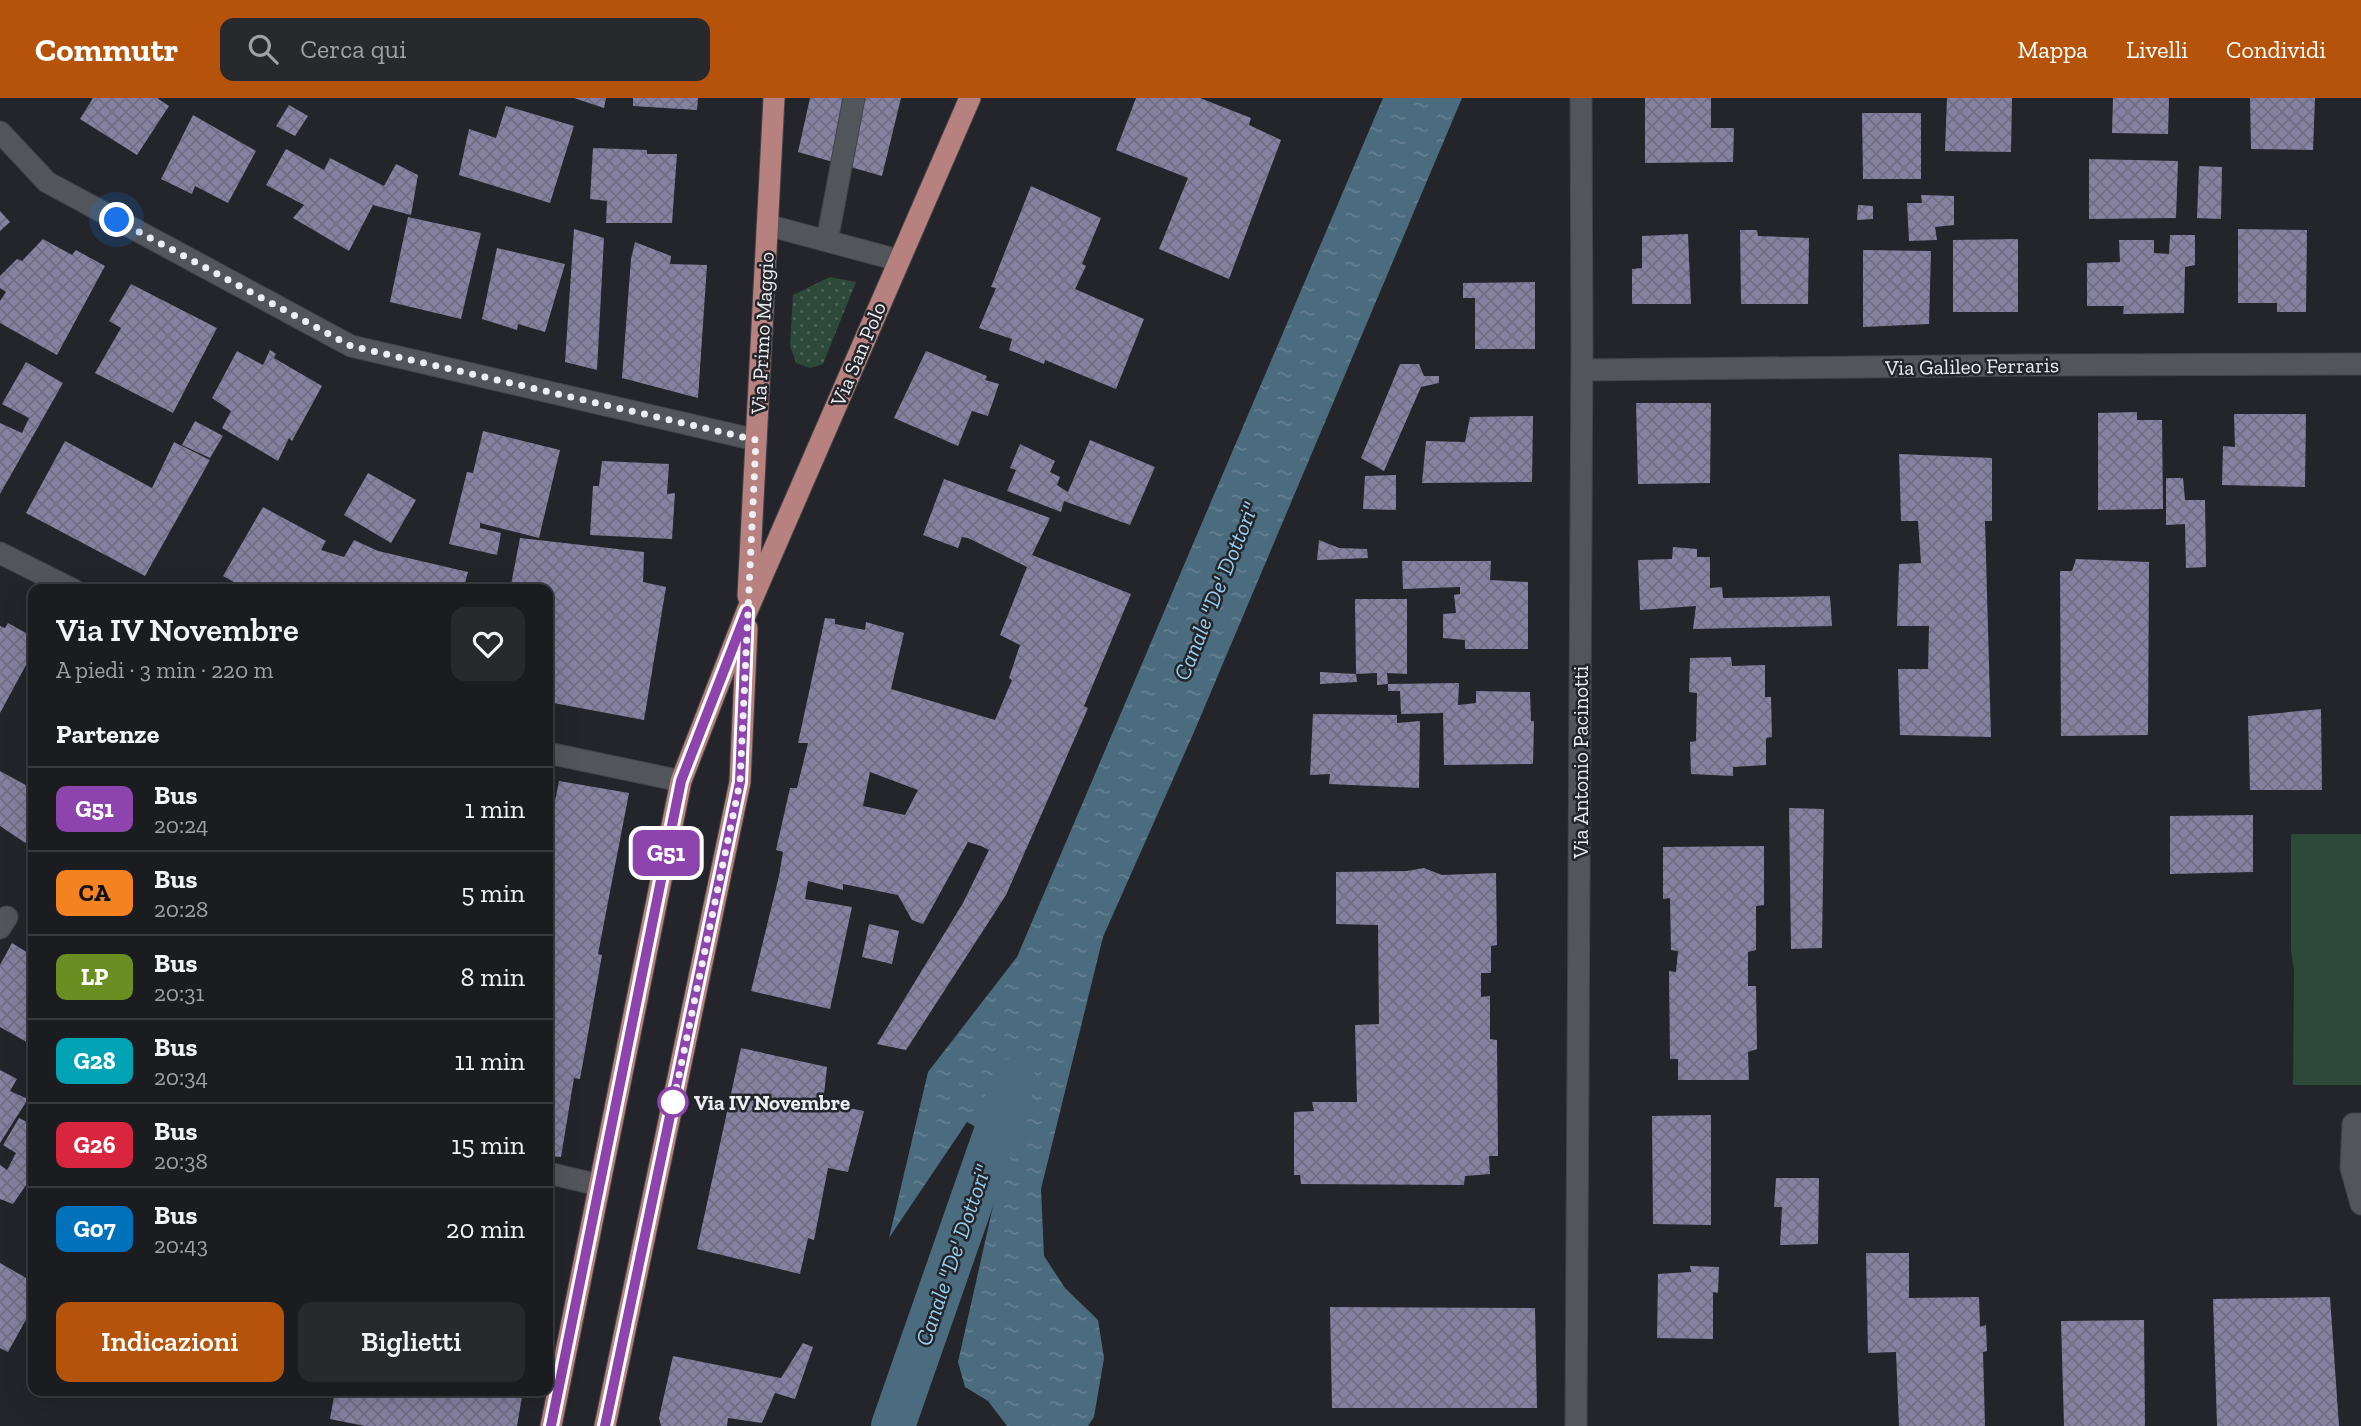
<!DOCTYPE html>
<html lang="it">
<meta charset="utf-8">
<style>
:root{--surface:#1a1c20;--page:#27292d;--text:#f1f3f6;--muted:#9fa1a5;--line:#383a3e;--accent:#b45309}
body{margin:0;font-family:"Zilla Slab",serif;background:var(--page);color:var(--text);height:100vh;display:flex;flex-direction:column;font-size:26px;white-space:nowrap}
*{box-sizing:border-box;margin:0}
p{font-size:23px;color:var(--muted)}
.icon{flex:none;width:38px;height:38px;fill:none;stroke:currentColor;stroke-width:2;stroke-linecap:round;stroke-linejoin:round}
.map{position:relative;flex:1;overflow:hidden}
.drawer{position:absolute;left:28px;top:486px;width:525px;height:812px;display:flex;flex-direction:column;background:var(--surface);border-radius:14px;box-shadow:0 7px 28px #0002,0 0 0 2px var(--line)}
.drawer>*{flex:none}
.badge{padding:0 14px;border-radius:10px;font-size:24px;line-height:46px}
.you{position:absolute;width:35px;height:35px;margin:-18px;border:5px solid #fff;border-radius:50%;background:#1a73e8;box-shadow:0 0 0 10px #1a73e833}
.map>.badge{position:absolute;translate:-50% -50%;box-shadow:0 0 0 4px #fff}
h2{padding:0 28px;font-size:26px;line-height:63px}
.round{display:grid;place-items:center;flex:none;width:74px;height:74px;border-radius:14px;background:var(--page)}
.head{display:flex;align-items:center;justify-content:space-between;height:119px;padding:0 28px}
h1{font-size:33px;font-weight:600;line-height:52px}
.primary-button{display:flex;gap:14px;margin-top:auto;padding:14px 28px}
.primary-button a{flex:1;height:80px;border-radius:14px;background:var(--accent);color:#fff;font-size:28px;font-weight:600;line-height:80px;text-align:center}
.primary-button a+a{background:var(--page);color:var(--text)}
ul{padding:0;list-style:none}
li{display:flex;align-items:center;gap:21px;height:84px;padding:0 28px;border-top:2px solid var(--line)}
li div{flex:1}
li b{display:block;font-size:26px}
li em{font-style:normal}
li .badge{min-width:77px;font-weight:700;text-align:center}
header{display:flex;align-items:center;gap:42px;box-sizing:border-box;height:98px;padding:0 35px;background:var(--accent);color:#fff}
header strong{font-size:33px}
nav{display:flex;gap:38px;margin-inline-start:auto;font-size:24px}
.search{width:490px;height:63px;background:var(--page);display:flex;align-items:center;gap:18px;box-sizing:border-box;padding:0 24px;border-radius:14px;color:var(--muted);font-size:26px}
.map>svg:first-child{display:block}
</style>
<header>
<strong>Commutr</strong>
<div class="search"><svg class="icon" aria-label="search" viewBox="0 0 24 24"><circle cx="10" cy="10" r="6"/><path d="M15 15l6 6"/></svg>Cerca qui</div>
<nav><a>Mappa</a><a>Livelli</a><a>Condividi</a></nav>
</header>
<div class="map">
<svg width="2361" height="1328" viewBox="0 0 2361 1328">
<defs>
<pattern id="grass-dots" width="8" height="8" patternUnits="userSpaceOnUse" patternTransform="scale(1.75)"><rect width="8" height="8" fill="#2c493a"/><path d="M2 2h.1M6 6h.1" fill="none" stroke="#4b6457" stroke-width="1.8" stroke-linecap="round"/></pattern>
<pattern id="water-ripples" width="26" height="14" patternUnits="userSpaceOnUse" patternTransform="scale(1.75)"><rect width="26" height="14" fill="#4b6b7e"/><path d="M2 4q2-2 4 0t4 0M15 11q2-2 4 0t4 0" fill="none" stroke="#658091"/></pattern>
<pattern id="building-cross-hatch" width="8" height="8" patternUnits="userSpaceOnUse" patternTransform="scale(1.75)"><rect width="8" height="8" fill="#8681a1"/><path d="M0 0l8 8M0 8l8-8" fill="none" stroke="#706d82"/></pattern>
</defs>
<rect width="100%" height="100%" fill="#23252a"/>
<path fill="url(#grass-dots)" d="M830,179L856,184L823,266L810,270L796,265L790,248L793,197Z"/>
<path fill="#2c493a" d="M2291,736H2361V987H2293L2294,872L2291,852Z"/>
<path fill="url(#water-ripples)" d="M1383,0H1462L1194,634L1103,839L1041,1091L1044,1158L1065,1190L1098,1222L1104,1260L1094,1319L1088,1328H1007L988,1303L965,1289L958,1264L1007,1046L967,1024L889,1140L928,974L1017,859Z"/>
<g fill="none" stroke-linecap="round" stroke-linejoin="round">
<path stroke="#4b6b7e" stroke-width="44" d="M893,1328L1014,982"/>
</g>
<path fill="url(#building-cross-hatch)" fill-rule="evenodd" d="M93,0H157L169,8L137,57L80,21Z
M574,0H606L604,10Z
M633,0H698L697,12L633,8Z
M810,0H901L882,78L798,54Z
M1136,0H1200L1251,20L1249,27L1281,42L1229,181L1159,151L1188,80L1116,52Z
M1645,0H1711V30H1734L1733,64L1645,65Z
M1947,0H2012L2011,54L1945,53Z
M2113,0H2169L2168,36L2112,35Z
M2250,0H2315L2313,52L2251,51Z
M289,7L308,18L295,38L276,28Z
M506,8L574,28L550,105L459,77L469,31L496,40Z
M1862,15H1921V81H1863Z
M193,17L256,53L228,105L195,88L192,96L161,81Z
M593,50L647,52V56H677L672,125H606L607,103L590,101Z
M286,51L324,72L330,60L384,88L396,66L418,77L411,117L373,107L349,153L293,120L304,107L266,87Z
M2089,61L2178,63L2176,120L2089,121Z
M2199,68L2222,69L2221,121L2197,120Z
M1031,88L1101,120L1082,166L1086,168L1075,191L1144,221L1116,291L1045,262L1044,266L1009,252L1012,241L979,230L996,190L991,189Z
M1921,97L1954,98V127L1935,129L1937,142L1909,143L1907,105H1922Z
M1858,107L1873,108V121L1857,122Z
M0,113L10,124L0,133Z
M408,119L481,135L461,221L390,204Z
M574,131L604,140L597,272L565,264Z
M2238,131L2307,132L2306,214H2277V205H2238Z
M1740,132H1757L1758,138L1809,140L1808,206H1741Z
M1688,136L1691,206H1632V171L1642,170V138Z
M2170,137H2195V167L2185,169L2184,215L2123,216L2124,208H2087V165L2120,164L2119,142H2154V155L2169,156Z
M43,141L72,157L76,152L105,168L57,257L0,225V203L6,194L0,190V178L17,161L22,163Z
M2018,141V214H1953V142Z
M635,144L671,158L670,166L707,167L698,300L622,280L631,161Z
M497,150L565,166L545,234L518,226L517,232L482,221Z
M1863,152L1931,153L1929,226L1863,229Z
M1535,184V251H1475V200H1463V185Z
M131,186L217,230L173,315L95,275L121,230L109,223Z
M270,252L276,256L274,260L322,288L292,343L289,340L278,363L222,330L231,313L212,300L237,253L263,267Z
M926,253L987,278L985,282L999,286L988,318L972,313L958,348L894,320Z
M26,264L63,285L0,396V325L22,335L29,320L2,306Z
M1400,266H1419L1424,278H1439V285L1421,289L1384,373L1361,360Z
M1636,305H1711L1710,385L1638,386Z
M2137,314V322H2162L2163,411L2098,412V315Z
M2234,316H2306L2305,389L2222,387L2223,348L2235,349Z
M1533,318L1532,384L1422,385L1426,343L1465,344L1470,319Z
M195,323L223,338L210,360L182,347Z
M483,333L560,352L539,440L480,425V430L501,435L497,457L449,446L467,374L473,375Z
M1090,342L1155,369L1130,427L1064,403L1061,414L1007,393L1016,372L1010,370L1020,346L1055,363L1050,374L1060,379L1057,387L1068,394Z
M65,343L152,390L174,344L210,362L145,478L26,415Z
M1899,356L1992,360V423H1985L1991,639L1900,637L1898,571H1928L1929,528H1897L1899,466L1921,465L1918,423H1901Z
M602,363L669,366L667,396L675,395L672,441L590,437L593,388H599Z
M368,375L416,402L391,445L344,417Z
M1396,377V412L1363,411L1365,378Z
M2166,380H2183L2185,402H2205L2206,469L2186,470L2185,426L2166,427Z
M944,381L1050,420L1032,457L1131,496L1084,608L1088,610L1006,797L906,952L877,946L963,805L989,752L981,748L968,744L923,826L912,822L898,797L843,786V792L808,783L805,801L852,809L830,911L751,893L779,778L783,754L776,752L790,690H797L808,645H798L825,520L835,521V526L865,532L866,524L904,535L891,591L995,622L1012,582L1009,580L1020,547L1000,537L1027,469L968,440L962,439L958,450L923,437ZM870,674L918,692L905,717L863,708Z
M263,409L326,443L321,452L344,459L354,442L378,453L468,474L463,492H248L223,478Z
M520,440L644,454L643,484L666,489L644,622L548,604V492H510Z
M1319,442L1339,450L1367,451L1368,460L1317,462Z
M1673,449L1697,451V459H1710V490L1722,489L1723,500L1830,498L1832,528L1693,531L1696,508L1640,512L1638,462L1672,461Z
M2076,461L2149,464L2148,637L2061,638L2060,473H2072Z
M1402,463H1491L1490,482L1528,484V551H1465V542L1443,540V516L1456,515L1454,497L1460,496V489L1403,491Z
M1355,501H1407V576L1387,575L1388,586L1377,587V575L1356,576Z
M8,525L33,539V554L0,615V528L5,530Z
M1731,559L1732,568L1765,567V599H1771L1772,639L1766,640V667L1733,669V678L1691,676L1690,644L1696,643L1697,595L1689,594L1690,560Z
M1320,574L1356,576L1357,584L1320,586Z
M1459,585L1458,607L1476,605V593L1530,594L1531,623H1534L1533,666L1444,667L1443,615L1401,616L1400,593H1388V586Z
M2321,611L2322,692H2250L2248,618Z
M1313,616L1397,617V625L1420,623L1419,690L1329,686L1330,676L1310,677Z
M0,673L33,691V750L0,728Z
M559,683L629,695L598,856L602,857L580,981L574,980L561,1059L548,1058V739Z
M1789,710L1824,711L1822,850L1791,851Z
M2253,717V774L2170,776V718Z
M1764,748V807L1756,808V852L1748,854V888H1756L1757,951L1748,954L1749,982H1678V961H1670L1669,873L1676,874L1678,853L1671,852L1670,800L1663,801V749Z
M1424,770L1442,777L1496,775L1497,847L1491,848V875H1481V899L1490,898V941L1497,942L1498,1058H1489L1490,1076L1465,1078L1464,1087L1301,1086L1300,1077H1294V1014L1314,1013L1312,1004H1357L1355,927L1379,926L1378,827L1336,826V774L1407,773Z
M33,812V830L26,826Z
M869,826L899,833L892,866L862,859Z
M12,845L33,858L32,947L0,929V867Z
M741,950L827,969L823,1005L864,1013L848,1074L828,1070L814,1142L808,1140L800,1176L697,1151Z
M0,972L17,981L10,993L28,1001L0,1045Z
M1711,1017V1127L1653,1126L1652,1018Z
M19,1020L33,1027L31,1041L33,1042V1077L13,1106L0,1101V1067L7,1072L16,1055L3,1047Z
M1776,1080H1819L1818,1146L1780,1147L1782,1109H1774Z
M548,1112L552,1113L549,1130H548Z
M1866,1155H1909V1200L1979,1199L1980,1229L1986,1227L1987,1253L1983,1254L1985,1328H1899L1896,1254L1868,1255Z
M0,1165L28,1181L33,1173V1209L8,1254L0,1250Z
M1690,1168L1719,1169L1718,1195L1713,1194V1241L1657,1240L1658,1176L1691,1174Z
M2330,1199L2339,1328H2217L2213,1201Z
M1330,1209L1535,1210L1537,1310H1332Z
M2144,1222L2145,1328H2064L2061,1223Z
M803,1245L813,1249L795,1301L775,1295L762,1325L728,1320L727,1328H661L659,1320L673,1258L781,1280Z
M33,1254V1271L27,1269Z
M335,1293H523L517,1328H365L330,1321Z"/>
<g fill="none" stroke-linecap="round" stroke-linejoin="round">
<defs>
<path id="minor" d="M0,34L47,84L351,248L756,342
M767,127L898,162
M827,143L854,0
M1582,272L2045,267L2361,266
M0,455L74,492
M548,655L681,683
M0,830L7,819
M2361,1026H2353L2351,1070L2361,1106
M548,1075L599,1087
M1576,1328L1582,248L1581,0"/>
<path id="major" d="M748,498L774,0
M551,1328L681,683L747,513L970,0
M605,1328L740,684L747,530"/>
</defs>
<use href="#minor" stroke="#424448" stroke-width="23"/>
<use href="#major" stroke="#424448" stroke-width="23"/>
<use href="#minor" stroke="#52555a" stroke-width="21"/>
<use href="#major" stroke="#b6817e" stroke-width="21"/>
</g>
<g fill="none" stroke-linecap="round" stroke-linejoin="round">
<defs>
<path id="line" d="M551,1328L681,683L747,513L740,684L605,1328"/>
</defs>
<use href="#line" stroke="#fff" stroke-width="16"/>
<use href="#line" stroke="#8e44ad" stroke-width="10"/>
<path stroke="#eceef1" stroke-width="7" stroke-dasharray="0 12.6" d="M117,122L351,248L756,342L740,684L673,1006V1004"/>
</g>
<circle fill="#fff" stroke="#8e44ad" stroke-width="3.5" cx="673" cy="1004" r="14"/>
<g text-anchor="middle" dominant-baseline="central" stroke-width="5" stroke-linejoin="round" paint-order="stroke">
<g font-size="21" fill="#eceef1" stroke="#23252a">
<text transform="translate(762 235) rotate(-87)">Via Primo Maggio</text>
<text transform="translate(858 256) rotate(-67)">Via San Polo</text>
<text transform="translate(1972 268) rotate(-1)">Via Galileo Ferraris</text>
<text transform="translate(1580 664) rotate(-90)">Via Antonio Pacinotti</text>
</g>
<g font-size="21" font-weight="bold" fill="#eceef1" stroke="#23252a" text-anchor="start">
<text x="694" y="1004">Via IV Novembre</text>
</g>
<g font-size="23" font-style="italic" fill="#95d0f3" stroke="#23252a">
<text transform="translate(1216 493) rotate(-68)">Canale "De' Dottori"</text>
<text transform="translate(953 1157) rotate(-71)">Canale "De' Dottori"</text>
</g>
</g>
</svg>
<div class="you" style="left:117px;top:122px"></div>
<b class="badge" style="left:666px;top:755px;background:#8e44ad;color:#fff">G51</b>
<section class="drawer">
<div class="head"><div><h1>Via IV Novembre</h1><p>A piedi · 3 min · 220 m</p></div><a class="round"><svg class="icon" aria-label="heart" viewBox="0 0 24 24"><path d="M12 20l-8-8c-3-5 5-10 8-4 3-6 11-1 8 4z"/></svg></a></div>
<h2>Partenze</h2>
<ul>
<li><span class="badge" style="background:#8e44ad;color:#fff">G51</span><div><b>Bus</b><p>20:24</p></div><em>1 min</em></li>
<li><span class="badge" style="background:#f58220;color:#111">CA</span><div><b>Bus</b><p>20:28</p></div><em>5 min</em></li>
<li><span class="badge" style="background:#6b8e23;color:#fff">LP</span><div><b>Bus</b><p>20:31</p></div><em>8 min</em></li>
<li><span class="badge" style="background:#00a3b4;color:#fff">G28</span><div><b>Bus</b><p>20:34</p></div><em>11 min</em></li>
<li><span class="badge" style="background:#d7263d;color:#fff">G26</span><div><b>Bus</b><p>20:38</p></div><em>15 min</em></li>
<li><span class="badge" style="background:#0072bc;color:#fff">G07</span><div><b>Bus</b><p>20:43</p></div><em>20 min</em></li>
</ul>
<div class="primary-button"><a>Indicazioni</a><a>Biglietti</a></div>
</section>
</div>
